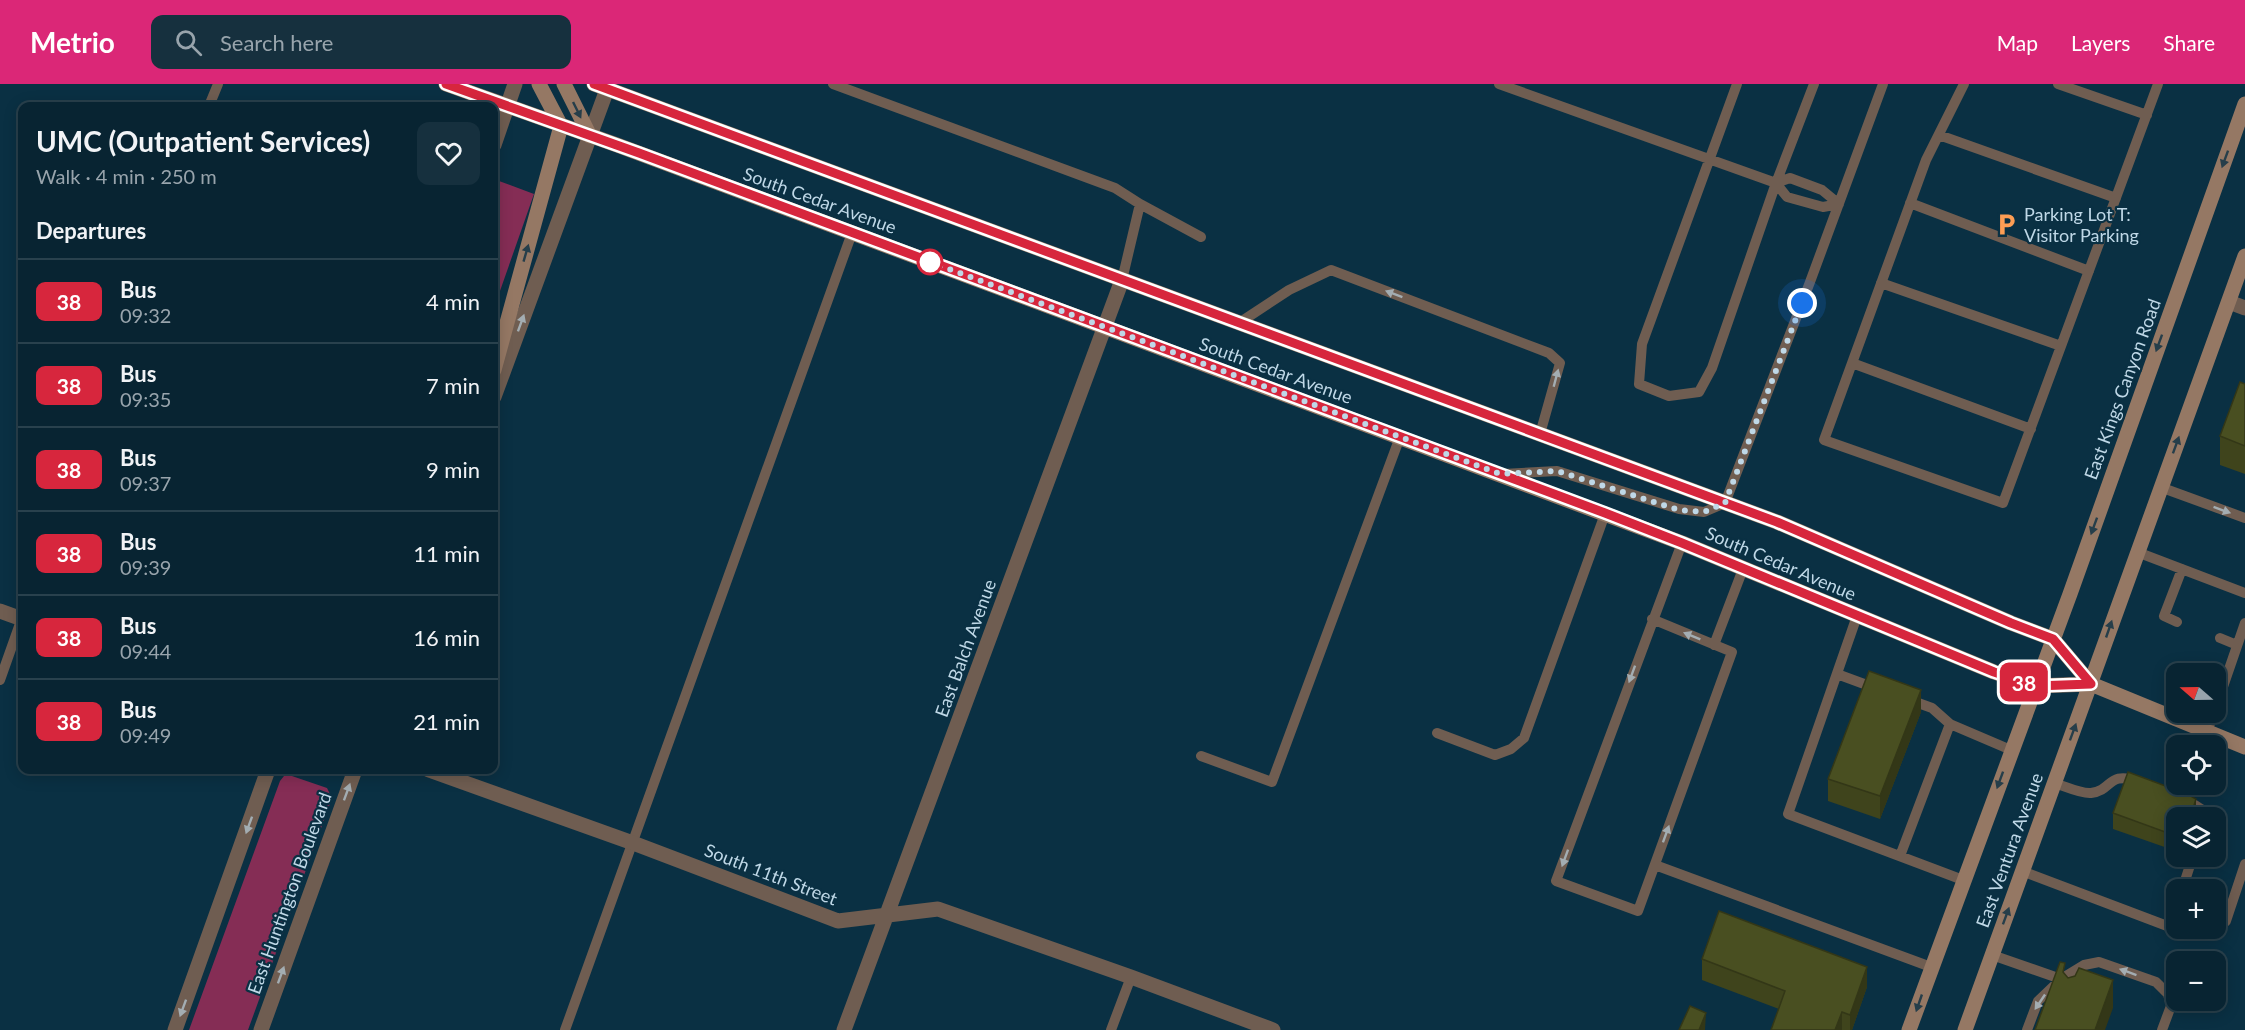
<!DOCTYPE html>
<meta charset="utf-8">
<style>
:root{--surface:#082432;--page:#16303e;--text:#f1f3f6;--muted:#98a4ac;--line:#29414d;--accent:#db2777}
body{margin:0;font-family:Lato,sans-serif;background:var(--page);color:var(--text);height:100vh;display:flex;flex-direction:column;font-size:22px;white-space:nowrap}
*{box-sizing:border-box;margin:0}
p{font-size:20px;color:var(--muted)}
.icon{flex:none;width:33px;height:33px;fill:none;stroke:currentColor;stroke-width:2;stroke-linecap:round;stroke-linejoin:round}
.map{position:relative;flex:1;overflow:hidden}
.sheet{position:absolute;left:18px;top:18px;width:480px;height:672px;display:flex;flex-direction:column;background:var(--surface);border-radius:12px;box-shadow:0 3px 15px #0003,0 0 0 2px var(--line)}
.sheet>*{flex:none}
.badge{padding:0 12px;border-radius:9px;font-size:21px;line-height:39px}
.needle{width:39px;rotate:290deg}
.buttons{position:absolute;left:2166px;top:579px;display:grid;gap:12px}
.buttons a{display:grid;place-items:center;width:60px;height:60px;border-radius:12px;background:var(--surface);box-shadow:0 3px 15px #0003,0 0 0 2px var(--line);font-size:30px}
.you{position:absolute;width:30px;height:30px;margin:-15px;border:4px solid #fff;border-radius:50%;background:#1a73e8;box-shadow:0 0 0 9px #1a73e833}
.map>.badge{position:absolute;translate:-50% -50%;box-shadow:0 0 0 3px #fff}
h2{padding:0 18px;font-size:22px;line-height:54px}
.round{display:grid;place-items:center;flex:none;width:63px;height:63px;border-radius:12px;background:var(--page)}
.overview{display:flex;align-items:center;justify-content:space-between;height:102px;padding:0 18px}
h1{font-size:28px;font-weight:700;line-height:45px}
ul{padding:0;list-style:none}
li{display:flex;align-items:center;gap:18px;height:84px;padding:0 18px;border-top:2px solid var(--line)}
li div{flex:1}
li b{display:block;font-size:22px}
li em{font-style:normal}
li .badge{min-width:66px;font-weight:700;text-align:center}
header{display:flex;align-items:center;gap:36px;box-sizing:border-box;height:84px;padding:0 30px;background:var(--accent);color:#fff}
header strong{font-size:28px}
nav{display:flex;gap:33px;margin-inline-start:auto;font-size:21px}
.search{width:420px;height:54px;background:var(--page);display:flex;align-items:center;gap:15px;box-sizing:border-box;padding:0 21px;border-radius:12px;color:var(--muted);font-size:22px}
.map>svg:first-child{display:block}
</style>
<header>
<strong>Metrio</strong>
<div class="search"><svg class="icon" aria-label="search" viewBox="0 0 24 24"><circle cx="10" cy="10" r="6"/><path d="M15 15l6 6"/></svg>Search here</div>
<nav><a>Map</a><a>Layers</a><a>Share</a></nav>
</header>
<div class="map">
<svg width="2245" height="946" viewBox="0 0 2245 946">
<rect width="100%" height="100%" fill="#0a3043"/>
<path fill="#852d55" d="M499,97L534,110L494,224V112Z
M289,691L327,704L332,714L248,946H189L280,697L284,692Z"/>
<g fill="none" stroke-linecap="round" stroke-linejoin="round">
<path stroke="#6f5d51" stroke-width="10" d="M833,0L1115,104L1140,120L1122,196
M1499,0L1776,99
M1737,0L1642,260L1639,300L1669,312L1699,308L1712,284L1776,99L1814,0
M1964,0L1926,76L1824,356L2003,419L2158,0
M2058,0L2147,31
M209,22L218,0
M1939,51L2116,114
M1790,94L1822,106L1839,120L1823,123L1787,113L1776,99Z
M1910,119L2089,187
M1140,120L1201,153
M1881,199L2061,262
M1239,239L1289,206L1331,186L1549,269L1560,279L1540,350
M1852,279L2031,345
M1503,390L1557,387L1679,425L1704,428L1725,419L1810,198L1883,0
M2160,403L2245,434
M2137,468L2245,509
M1857,532L1788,730L1963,796
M1652,535L1732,568L1638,827L1556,797L1682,459
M2177,538L2164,532L2182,485
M2220,554L2237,561
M1714,561L1743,485
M1837,590L1875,604
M0,596L22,534
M1910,616L1932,624L1950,640L2011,666
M2216,623L2245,539
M2207,648L2214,628
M1437,649L1495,671L1511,665L1524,654L1605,430
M1201,672L1272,698L1400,353
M2054,699C2065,702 2080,710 2091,709C2114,706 2106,687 2139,697
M2184,714L2204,727V734
M1900,772L1950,640
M1655,781L1931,883
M2022,787L2191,851L2213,849L2226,837L2245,780
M2182,806L2193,772
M2169,843L2176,822
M1992,871L2061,895
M565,946L852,149
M1111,946L1131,893
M2027,946L2038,917L2061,895L2084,881L2099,878L2156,898L2168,910L2171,922L2162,946"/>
<path stroke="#6f5d51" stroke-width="15" d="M2229,218L2245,224
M0,527L22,535
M429,686L633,759L838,837L938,825L1131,893L1273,946
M844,946L1122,196"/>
<path stroke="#6f5d51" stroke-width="15" d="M494,61L515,0
M494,313L609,0
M175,946L268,686
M261,946L355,686"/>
<path stroke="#957864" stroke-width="15" d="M446,0L617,61L1682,459L1994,588L2035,602L2091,600L2245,663
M564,0L590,52
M594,0L1777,438L2011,539L2053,555L2091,600
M494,286L561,42L539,0
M1909,946L2070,510L2245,20
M1965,946L2245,172"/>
</g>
<path fill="#3f441c" d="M2245,300V390L2220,381V352Z
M1921,628L1880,735L1828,717V695Z
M2113,729L2196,731L2176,734V767L2113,745Z
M1702,875L1867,903L1852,946H1771L1779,925L1702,896Z"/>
<path fill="#333717" d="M1921,606V628L1880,735V712Z
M2196,715V731L2195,734H2190Z
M1867,883V903L1852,946H1850V931Z
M2113,896V924L2105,946H2095Z
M1842,928V946H1835Z
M1706,929L1705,946H1699Z"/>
<path fill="#494f21" stroke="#333717" stroke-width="1.5" d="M2240,298L2245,300V362L2220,352Z
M1869,587L1921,606L1880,712L1828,695Z
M2128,688L2187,710L2196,715L2190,734H2176V752L2113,729Z
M1719,827L1867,883L1850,931L1842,928L1835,946H1771L1785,907L1702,875Z
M2060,878L2065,879L2063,888L2068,894L2075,892L2079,884L2113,896L2095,946H2035Z
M1690,922L1706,929L1699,946H1679Z"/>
<defs><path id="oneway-solid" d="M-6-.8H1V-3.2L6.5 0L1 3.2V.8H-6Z" transform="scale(1.5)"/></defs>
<g fill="#263e4a">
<use href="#oneway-solid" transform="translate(577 26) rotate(64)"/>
<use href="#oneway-solid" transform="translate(2225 75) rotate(110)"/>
<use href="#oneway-solid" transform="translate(526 169) rotate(-74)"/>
<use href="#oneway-solid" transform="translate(2159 259) rotate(110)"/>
<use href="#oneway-solid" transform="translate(2176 361) rotate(-70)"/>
<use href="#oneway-solid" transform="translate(2094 442) rotate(110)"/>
<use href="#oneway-solid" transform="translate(2109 545) rotate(-71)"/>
<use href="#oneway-solid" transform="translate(2073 648) rotate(-70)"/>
<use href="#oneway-solid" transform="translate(2000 696) rotate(110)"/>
<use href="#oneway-solid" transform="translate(2006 832) rotate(-70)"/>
<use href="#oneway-solid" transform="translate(1919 919) rotate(109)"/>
</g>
<g fill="#a3adb2">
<use href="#oneway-solid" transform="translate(1394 210) rotate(-159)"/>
<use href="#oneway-solid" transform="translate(521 239) rotate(-70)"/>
<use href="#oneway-solid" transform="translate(1556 294) rotate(-75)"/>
<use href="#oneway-solid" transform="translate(2222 426) rotate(20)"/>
<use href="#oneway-solid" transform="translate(1692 552) rotate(-158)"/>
<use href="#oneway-solid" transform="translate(1632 590) rotate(110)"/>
<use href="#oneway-solid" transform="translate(347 708) rotate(-70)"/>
<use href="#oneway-solid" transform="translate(249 741) rotate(110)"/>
<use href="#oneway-solid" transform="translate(1666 750) rotate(-70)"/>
<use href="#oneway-solid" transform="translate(1565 774) rotate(110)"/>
<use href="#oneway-solid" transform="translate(2128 888) rotate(-160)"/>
<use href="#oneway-solid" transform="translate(281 891) rotate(-70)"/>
<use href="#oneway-solid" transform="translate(2040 918) rotate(124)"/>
<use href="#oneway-solid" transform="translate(183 924) rotate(110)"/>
</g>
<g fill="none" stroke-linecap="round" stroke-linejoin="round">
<defs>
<path id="line" d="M446,0L639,69L1605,429L1682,459L1994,588L2035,602L2091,600L2053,555L2011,539L1777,438L594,0"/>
</defs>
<use href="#line" stroke="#fff" stroke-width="14"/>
<use href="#line" stroke="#d7263d" stroke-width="9"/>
<path stroke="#bfd8e7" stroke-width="6" stroke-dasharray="0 10.8" d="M930,178L1500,390L1557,387L1679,426L1704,428L1725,419L1802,219"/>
</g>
<defs>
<symbol id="parking-bare" viewBox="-9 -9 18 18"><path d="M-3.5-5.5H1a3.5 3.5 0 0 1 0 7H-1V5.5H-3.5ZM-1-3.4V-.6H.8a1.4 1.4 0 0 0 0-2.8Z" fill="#fd9d54" stroke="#0a3043" stroke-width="2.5" paint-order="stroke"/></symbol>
</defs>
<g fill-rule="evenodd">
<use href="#parking-bare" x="1990" y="124" width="33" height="33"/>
</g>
<circle fill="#fff" stroke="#d7263d" stroke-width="3" cx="930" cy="178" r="12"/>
<g text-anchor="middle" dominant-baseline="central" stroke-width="4.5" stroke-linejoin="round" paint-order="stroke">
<g font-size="18" fill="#bfd8e7" stroke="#0a3043">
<text transform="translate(820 116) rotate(20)">South Cedar Avenue</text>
<text transform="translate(1276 286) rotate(20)">South Cedar Avenue</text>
<text transform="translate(2122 305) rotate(-70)">East Kings Canyon Road</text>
<text transform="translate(1781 479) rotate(23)">South Cedar Avenue</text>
<text transform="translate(965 564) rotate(-70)">East Balch Avenue</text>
<text transform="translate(2009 766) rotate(-70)">East Ventura Avenue</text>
<text transform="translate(771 790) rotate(21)">South 11th Street</text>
<text transform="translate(289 809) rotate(-70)">East Huntington Boulevard</text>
</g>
<g font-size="18" fill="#bfd8e7" stroke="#0a3043" text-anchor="start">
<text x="2024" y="130">Parking Lot T:<tspan x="2024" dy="21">Visitor Parking</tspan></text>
</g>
</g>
</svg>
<div class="buttons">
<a><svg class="needle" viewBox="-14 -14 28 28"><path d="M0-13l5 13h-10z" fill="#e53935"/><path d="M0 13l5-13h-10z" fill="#98a4ac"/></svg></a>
<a><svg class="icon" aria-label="locate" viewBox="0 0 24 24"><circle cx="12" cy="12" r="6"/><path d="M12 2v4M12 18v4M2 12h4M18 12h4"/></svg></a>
<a><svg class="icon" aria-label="layers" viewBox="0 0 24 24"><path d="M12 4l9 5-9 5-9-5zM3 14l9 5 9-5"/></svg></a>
<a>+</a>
<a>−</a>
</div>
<div class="you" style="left:1802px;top:219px"></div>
<b class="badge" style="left:2024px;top:598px;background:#d7263d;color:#fff">38</b>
<section class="sheet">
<div class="overview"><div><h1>UMC (Outpatient Services)</h1><p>Walk · 4 min · 250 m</p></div><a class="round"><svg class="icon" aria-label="heart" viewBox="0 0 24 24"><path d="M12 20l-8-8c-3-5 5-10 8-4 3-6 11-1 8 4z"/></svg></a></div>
<h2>Departures</h2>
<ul>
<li><span class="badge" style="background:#d7263d;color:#fff">38</span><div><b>Bus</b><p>09:32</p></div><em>4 min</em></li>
<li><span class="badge" style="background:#d7263d;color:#fff">38</span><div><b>Bus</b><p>09:35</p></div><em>7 min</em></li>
<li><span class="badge" style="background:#d7263d;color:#fff">38</span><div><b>Bus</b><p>09:37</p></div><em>9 min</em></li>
<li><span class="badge" style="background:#d7263d;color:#fff">38</span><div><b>Bus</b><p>09:39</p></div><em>11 min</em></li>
<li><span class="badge" style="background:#d7263d;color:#fff">38</span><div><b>Bus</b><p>09:44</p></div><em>16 min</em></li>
<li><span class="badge" style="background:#d7263d;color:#fff">38</span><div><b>Bus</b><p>09:49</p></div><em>21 min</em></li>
</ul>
</section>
</div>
